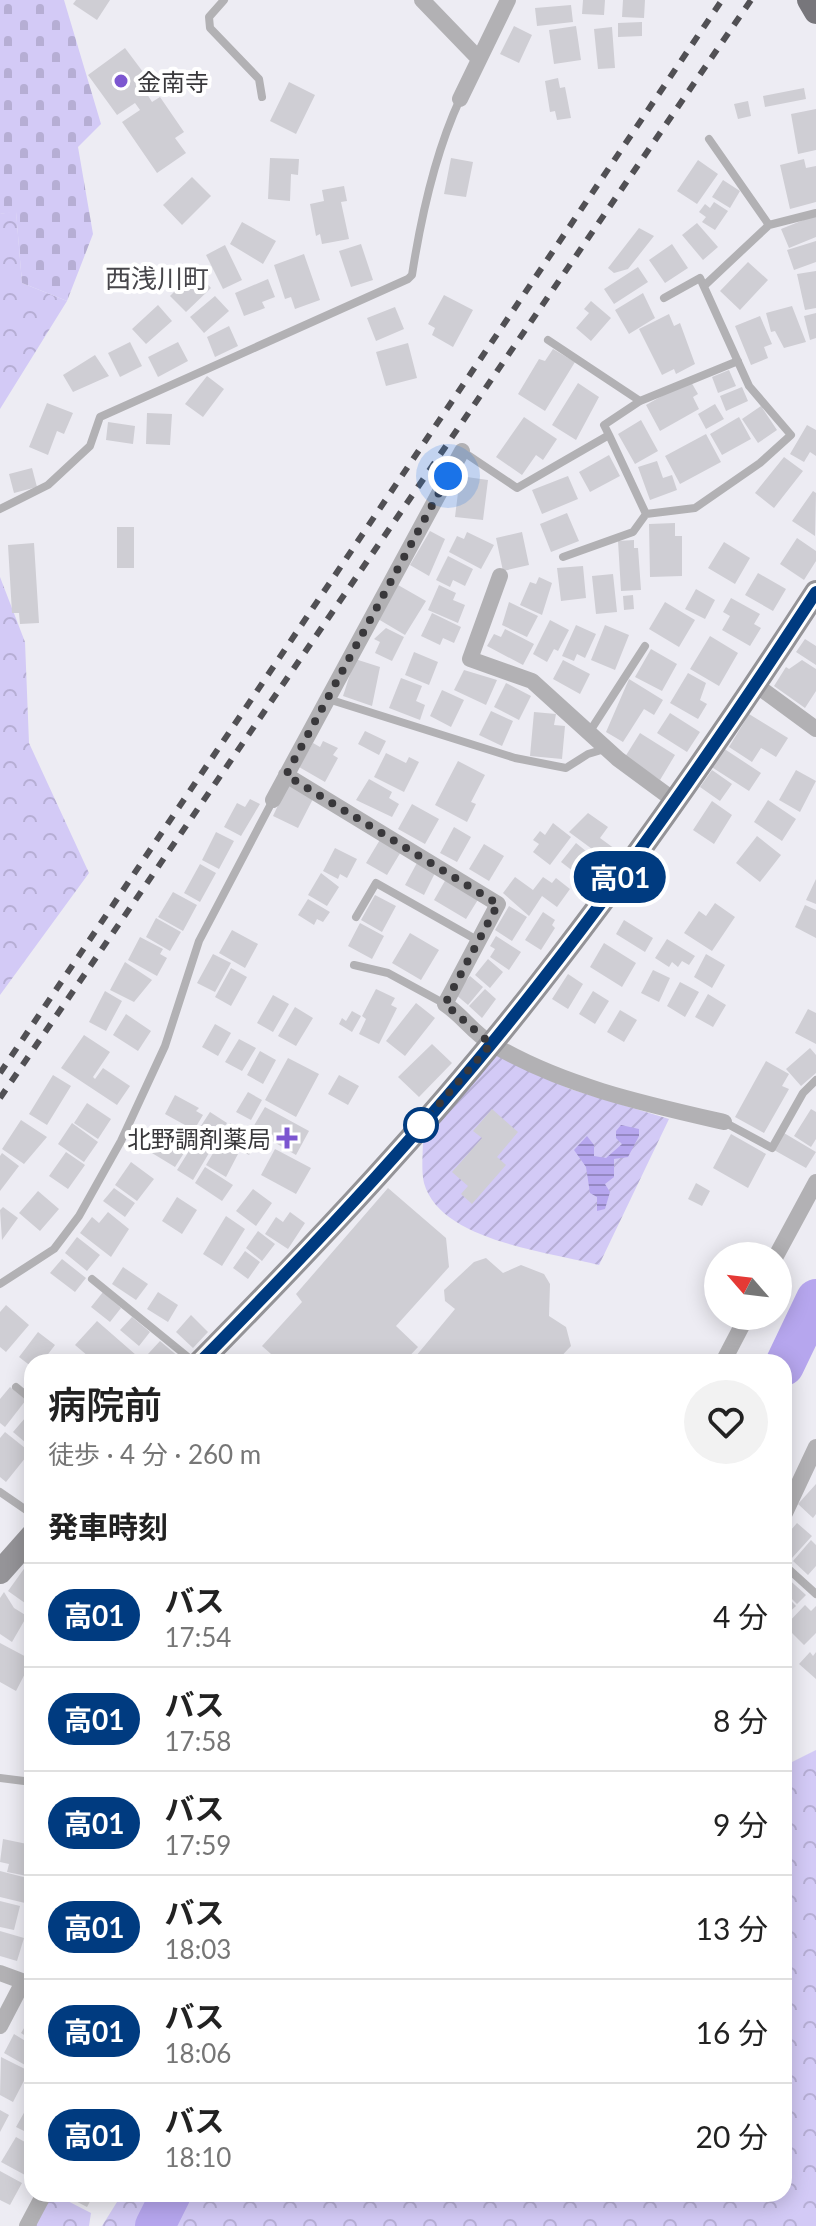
<!DOCTYPE html>
<html lang="ja">
<meta charset="utf-8">
<style>
:root{--surface:#fff;--page:#f2f2f2;--text:#222;--muted:#767676;--line:#e0e0e0}
body{margin:0;font-family:Lato,"Noto Sans JP",sans-serif;background:var(--page);color:var(--text);height:100vh;display:flex;flex-direction:column;font-size:30px;white-space:nowrap}
*{box-sizing:border-box;margin:0}
p{font-size:26px;color:var(--muted)}
.icon{flex:none;width:44px;height:44px;fill:none;stroke:currentColor;stroke-width:2;stroke-linecap:round;stroke-linejoin:round}
.map{position:relative;flex:1;overflow:hidden}
.drawer{position:absolute;left:24px;top:1354px;width:768px;height:848px;display:flex;flex-direction:column;background:var(--surface);border-radius:24px;box-shadow:0 4px 20px #0003}
.drawer>*{flex:none}
.badge{padding:0 16px;border-radius:26px;font-size:28px;line-height:52px}
.needle{width:52px;rotate:298deg}
.fabs{position:absolute;left:704px;top:1242px;display:grid;gap:16px}
.fabs a{display:grid;place-items:center;width:88px;height:88px;border-radius:50%;background:var(--surface);box-shadow:0 4px 20px #0003;font-size:40px}
.you{position:absolute;width:40px;height:40px;margin:-20px;border:6px solid #fff;border-radius:50%;background:#1a73e8;box-shadow:0 0 0 12px #1a73e833}
.map>.badge{position:absolute;translate:-50% -50%;box-shadow:0 0 0 4px #fff}
h2{padding:0 24px;font-size:30px;line-height:72px}
.round{display:grid;place-items:center;flex:none;width:84px;height:84px;border-radius:42px;background:var(--page)}
.headline{display:flex;align-items:center;justify-content:space-between;height:136px;padding:0 24px}
h1{font-size:38px;font-weight:600;line-height:60px}
ul{padding:0;list-style:none}
li{display:flex;align-items:center;gap:24px;height:104px;padding:0 24px;border-top:2px solid var(--line)}
li div{flex:1}
li b{display:block;font-size:30px}
li em{font-style:normal}
li .badge{min-width:88px;font-weight:700;text-align:center}
.map>svg:first-child{display:block}
</style>
<div class="map">
<svg width="816" height="2226" viewBox="0 0 816 2226">
<defs>
<pattern id="forest-crowns" width="20" height="18" patternUnits="userSpaceOnUse" patternTransform="scale(2)"><rect width="20" height="18" fill="#d3caf6"/><path d="M2 6a3 3 0 1 1 6 0M12 15a3 3 0 1 1 6 0" fill="none" stroke="#b6aed4"/></pattern>
<pattern id="cemetery-stones" width="16" height="16" patternUnits="userSpaceOnUse" patternTransform="scale(2)"><rect width="16" height="16" fill="#d3caf6"/><path d="M2 7V4a2 2 0 0 1 4 0v3zM10 15v-3a2 2 0 0 1 4 0v3z" fill="#b6aed4"/></pattern>
<pattern id="garden-furrows" width="10" height="10" patternUnits="userSpaceOnUse" patternTransform="scale(2)"><rect width="10" height="10" fill="#d3caf6"/><path d="M-1 1l2-2M0 10L10 0M9 11l2-2" fill="none" stroke="#b6aed4"/></pattern>
<pattern id="water-rules" width="6" height="5" patternUnits="userSpaceOnUse" patternTransform="scale(2)"><rect width="6" height="5" fill="#b6a6ee"/><path d="M0 2.5h6" fill="none" stroke="#9588c2"/></pattern>
</defs>
<rect width="100%" height="100%" fill="#edecf3"/>
<path fill="url(#forest-crowns)" d="M16,211L22,283L67,301L0,409V214Z
M0,577L25,642L29,743L89,873L0,995Z
M816,1750V2226H102L122,2194H784V1766Z
M44,2194H54L91,2213L89,2226H27Z"/>
<path fill="url(#cemetery-stones)" d="M0,0H64L101,124L78,147L93,234L67,301L22,283L16,212L0,214Z"/>
<path fill="url(#garden-furrows)" d="M496,1053L570,1089L669,1119L599,1265C549,1252 440,1241 424,1183C421,1170 423,1153 423,1139Z"/>
<path fill="url(#water-rules)" d="M621,1125L639,1129V1136L628,1157L614,1159V1177L605,1184L610,1192L605,1209L597,1211V1197L590,1193L586,1167L574,1150L587,1136L594,1145V1156L606,1158L622,1144L616,1138V1131Z"/>
<g fill="none" stroke-linecap="round" stroke-linejoin="round">
<path stroke="#b6a6ee" stroke-width="40" d="M784,1366L816,1299
M155,2226L171,2194"/>
</g>
<path fill="#cfced4" d="M76,0H110L97,20L73,4Z
M583,0H605L604,15L582,14Z
M623,0H645L644,18L622,17Z
M571,5L573,22L537,26L535,8Z
M642,22V36L618,37V23Z
M514,26L532,35L519,63L500,54Z
M576,26L581,60L554,64L549,30Z
M612,27L615,68L598,69L594,29Z
M125,48L155,88L147,94L152,102L160,97L184,132L175,138L186,153L157,173L122,122L140,110L135,103L117,115L88,75Z
M558,78L560,88L565,87L571,118L557,120L555,111L550,112L545,81Z
M289,82L315,95L296,134L270,121Z
M804,88L806,99L765,107L763,96Z
M748,101L751,116L738,119L734,104Z
M816,109V150L798,154L791,114Z
M270,158L299,159L298,175L291,174L290,201L268,199Z
M451,158L473,162L466,197L444,194Z
M804,159L806,168L816,166V202L790,209L780,165Z
M698,160L718,174L697,204L677,191Z
M192,177L211,196L182,225L163,205Z
M723,180L740,191L730,208L712,197Z
M344,186L347,201L341,202L349,239L322,244L320,234L316,236L310,204L324,201L322,190Z
M714,202L728,211L715,230L702,222L706,217L699,212L705,204L710,208Z
M816,215V237L789,248L781,229Z
M242,222L276,241L263,264L230,244Z
M697,223L718,247L703,260L682,235Z
M639,228L654,236L628,269L614,273L608,268Z
M816,241V262L794,270L787,250Z
M361,244L373,280L351,287L339,251Z
M672,244L688,268L665,283L649,260Z
M225,245L242,280L223,289L206,255Z
M304,254L320,300L295,309L291,297L285,299L274,265Z
M748,262L768,280L740,310L720,291Z
M638,267L648,282L614,304L604,289Z
M195,271L211,288L186,312L170,296Z
M816,271V308L805,310L797,274Z
M268,279L275,297L262,302L265,308L244,316L235,293Z
M643,293L655,318L629,334L615,310Z
M444,295L473,310L453,347L432,335L435,328L428,324Z
M215,296L229,311L204,333L190,317Z
M591,301L611,318L591,341L576,328L589,313L584,309Z
M158,305L172,321L146,344L132,329Z
M792,306L806,342L784,348L775,331L771,332L766,313Z
M395,307L404,329L376,341L367,318Z
M816,313V338L810,340L804,316Z
M669,314L674,326L680,323L695,364L676,374L674,369L662,375L639,329Z
M760,316L772,344L764,347L768,358L751,365L735,326Z
M229,326L238,346L215,357L207,337Z
M130,342L142,366L120,377L108,353Z
M178,342L188,361L158,377L148,357Z
M408,343L417,378L386,386L376,352Z
M553,349L575,362L545,411L518,394L539,359L545,361Z
M95,355L109,376L73,392L63,375Z
M729,370L736,386L718,393L712,377Z
M207,376L224,389L203,417L185,404Z
M690,380L698,394L693,397L699,409L660,431L646,405Z
M578,383L599,397L576,440L552,425Z
M742,387L748,401L726,411L720,396Z
M47,403L73,413L64,434L57,431L48,455L29,447Z
M715,404L724,419L706,429L698,414Z
M761,406L777,430L758,443L742,419Z
M147,413L172,414L170,445L146,444Z
M524,417L557,439L543,460L536,455L522,475L496,457Z
M739,417L751,439L722,455L710,434Z
M641,420L658,451L635,464L618,434Z
M108,422L135,426L133,444L106,440Z
M807,425L816,430V456L810,452L804,462L790,454Z
M706,434L721,462L680,484L665,456Z
M609,455L620,476L590,492L579,472Z
M784,457L803,471L774,508L755,493Z
M657,461L663,478L672,475L677,490L650,500L638,467Z
M32,468L37,487L14,493L9,474Z
M460,476L488,480L483,520L455,517Z
M568,476L578,499L542,514L532,490Z
M813,491L816,493L815,536L792,521Z
M567,513L579,541L551,552L540,524Z
M675,523V536H682V576L650,577L649,524Z
M117,527H134V568H117Z
M430,531L445,539L429,576L410,565Z
M467,532L494,545L481,569L449,552L457,536L464,539Z
M522,532L529,565L503,571L496,538Z
M797,538L816,551V561L804,580L780,564Z
M634,540V548H638L641,590L621,591L618,541Z
M724,542L750,558L735,584L708,568Z
M34,543L39,623L20,624L19,613H12L8,545Z
M448,556L473,569L465,586L453,580L450,587L436,580Z
M583,566L586,598L561,601L557,568Z
M758,573L786,589L773,611L745,595Z
M613,574L617,612L596,614L592,576Z
M539,577L552,583L542,615L520,605L530,582L536,584Z
M398,585L426,601L405,635L378,619Z
M439,585L456,593L453,600L465,605L458,623L428,610Z
M696,589L715,600L705,619L685,609Z
M633,595L634,609L624,610L623,596Z
M731,598L760,614L754,624L761,628L750,646L722,630L730,616L723,612Z
M509,602L538,616L527,637L502,625Z
M665,602L695,620L679,647L649,629Z
M432,613L461,627L454,643L443,638L440,645L421,636Z
M550,620L569,630L558,651L554,649L547,662L533,654Z
M576,625L596,634L585,658L577,654L574,661L562,656Z
M605,625L629,635L615,670L591,660Z
M386,628L404,637L392,661L375,653L380,642L374,639Z
M505,629L534,644L523,665L487,646L494,634L501,637Z
M710,636L738,653L719,686L690,669Z
M805,639L816,646V665L796,652Z
M651,649L677,664L662,691L635,677Z
M414,652L438,662L429,685L405,675Z
M355,659L380,667L372,706L343,696Z
M563,660L590,674L580,694L553,679Z
M802,660L816,669V691L805,708L774,686L786,667L789,669Z
M464,670L497,680L486,705L454,690Z
M688,673L706,683L700,700L707,704L698,719L670,703Z
M401,678L422,686L416,701L425,705L420,720L389,708Z
M629,679L663,700L654,715L644,709L623,742L606,732Z
M506,683L531,696L519,720L494,707Z
M442,690L464,700L451,727L430,716Z
M491,711L513,721L502,746L479,735Z
M534,712L556,714L554,725L565,726L562,759L530,756Z
M670,713L700,732L687,752L657,733Z
M749,714L788,738L776,757L761,748L752,762L729,747Z
M365,731L386,741L379,755L358,744Z
M640,733L675,755L660,780L625,757Z
M323,741L338,748L333,755L338,758L325,782L299,767L313,743L320,747Z
M723,748L761,773L749,791L710,766Z
M386,753L406,763L409,757L419,762L404,792L374,777Z
M458,761L485,775L471,802L476,804L467,822L435,805Z
M712,770L732,784L720,801L700,787Z
M796,770L816,781L800,812L779,800Z
M369,779L392,792L389,798L399,804L392,817L356,800Z
M288,784L314,797L298,828L273,816Z
M250,799L260,804L241,836L224,827L237,803L245,807Z
M768,800L796,819L782,841L754,822Z
M712,801L732,815L714,844L693,830Z
M412,804L439,819L425,844L398,829Z
M588,813L608,827L600,838L615,849L607,860L569,832Z
M553,823L571,837L550,865L533,852L539,844L533,840L540,831L545,835Z
M454,827L471,837L457,862L440,853Z
M216,832L234,841L219,869L202,860Z
M757,836L781,855L760,882L736,863Z
M381,838L402,850L387,875L366,863Z
M576,843L597,860L582,878L561,862Z
M484,844L504,856L489,881L469,869Z
M335,848L357,859L347,878L340,874L338,879L323,871Z
M418,861L436,871L424,895L405,885Z
M200,864L216,873L200,902L184,893Z
M321,873L339,887L327,906L308,895Z
M515,877L533,890L543,877L552,883L556,878L570,889L557,907L542,896L529,916L503,893Z
M446,879L479,898L466,919L434,900Z
M816,879V904L806,900Z
M173,892L197,905L183,931L158,917Z
M375,895L396,906L382,932L361,920Z
M308,899L330,912L323,922L317,919L314,925L298,915Z
M715,903L735,917L712,951L684,933L699,911L706,916Z
M805,905L816,910V938L795,927Z
M509,906L527,917L512,941L495,930Z
M543,912L555,920L552,925L555,928L541,950L525,940Z
M156,918L181,932L170,951L146,937Z
M624,920L653,938L645,952L616,934Z
M360,923L384,936L372,959L348,946Z
M232,930L258,944L245,968L219,953Z
M410,933L439,950L421,980L392,963Z
M496,936L521,952L509,970L490,957L495,949L490,946Z
M140,937L163,949L160,954L167,958L157,976L128,960Z
M667,939L695,956L689,965L682,961L678,967L672,962L669,967L655,958Z
M604,943L636,963L622,987L590,967Z
M213,954L231,963L215,992L197,983Z
M706,954L725,965L712,988L694,977Z
M488,959L503,972L490,988L475,975Z
M125,962L152,980L134,1002L110,990Z
M231,968L247,977L231,1006L215,997Z
M653,970L670,978L659,1002L641,993Z
M568,974L583,984L568,1009L552,999Z
M470,976L483,987L468,1005L455,994Z
M680,982L699,992L685,1017L667,1006Z
M376,989L395,998L391,1005L397,1008L379,1044L359,1034L366,1019L362,1016Z
M485,989L496,999L482,1018L469,1006Z
M105,991L122,1001L106,1031L89,1022Z
M593,991L609,1001L595,1024L579,1014Z
M708,994L726,1005L713,1027L695,1017Z
M273,995L289,1004L273,1032L257,1023Z
M416,1003L435,1018L405,1056L386,1041Z
M295,1007L313,1018L296,1046L278,1036Z
M808,1009L816,1013V1044L795,1033Z
M620,1010L637,1020L624,1042L607,1032Z
M352,1011L361,1016L352,1032L339,1024L342,1018L346,1021Z
M126,1014L151,1031L138,1051L113,1035Z
M215,1024L231,1033L218,1056L202,1047Z
M84,1035L110,1052L93,1077L95,1079L103,1068L130,1086L117,1105L61,1068Z
M239,1039L256,1048L242,1071L225,1062Z
M432,1044L452,1063L419,1097L398,1077Z
M810,1048L816,1055V1073L801,1086L786,1069Z
M260,1051L276,1060L263,1084L247,1075Z
M288,1058L319,1074L296,1117L265,1100Z
M766,1061L789,1074L782,1086L789,1089L764,1133L735,1117Z
M53,1075L71,1086L47,1125L29,1114Z
M339,1075L359,1086L348,1105L328,1094Z
M248,1092L262,1100L251,1120L236,1112Z
M175,1095L199,1108L196,1111L203,1115L194,1130L165,1114Z
M87,1103L111,1119L98,1139L74,1123Z
M265,1107L309,1131L296,1155L252,1129Z
M492,1109L518,1132L497,1157L506,1165L472,1204L461,1194L468,1186L452,1172L482,1138L473,1131Z
M811,1109L816,1112V1139L811,1147L794,1136Z
M210,1112L227,1123L210,1149L193,1138Z
M21,1120L47,1137L24,1164L2,1149Z
M72,1123L98,1142L84,1162L58,1144Z
M230,1123L259,1139L249,1155L221,1139Z
M159,1131L179,1144L177,1148L184,1153L175,1167L147,1150Z
M784,1133L816,1152L806,1168L774,1150Z
M731,1134L766,1154L748,1188L713,1168Z
M194,1143L209,1153L193,1180L177,1170Z
M219,1143L238,1154L226,1177L206,1165Z
M275,1149L311,1168L296,1194L261,1175Z
M66,1152L85,1165L68,1189L49,1176Z
M2,1153L19,1166L0,1191V1156Z
M131,1162L154,1179L137,1201L115,1185Z
M205,1167L233,1185L222,1201L195,1183Z
M696,1183L710,1191L702,1206L688,1199Z
M114,1188L135,1203L125,1217L103,1201Z
M388,1188L446,1238L449,1267L396,1326L418,1347L404,1362H280L262,1346L302,1302L296,1294Z
M253,1189L272,1203L256,1226L236,1211Z
M38,1191L59,1209L40,1231L19,1213Z
M177,1197L197,1210L182,1234L162,1221Z
M3,1207L18,1218L2,1240L0,1210Z
M108,1212L129,1229L111,1257L80,1233L92,1217L99,1223Z
M290,1212L305,1223L288,1249L265,1234L276,1217L283,1222Z
M226,1216L245,1229L222,1266L203,1254Z
M258,1231L275,1244L262,1261L246,1248Z
M77,1237L100,1255L87,1271L65,1253Z
M245,1251L260,1262L248,1279L233,1268Z
M486,1258L503,1273L521,1265L544,1274L550,1284L549,1316L566,1327L571,1346L556,1362H411L455,1309L445,1301L444,1290L474,1262Z
M62,1259L86,1278L75,1292L50,1273Z
M123,1267L148,1284L136,1300L112,1284Z
M103,1292L121,1308L110,1322L91,1307Z
M158,1292L178,1305L168,1322L147,1309Z
M6,1305L29,1325L6,1352L0,1347V1312Z
M191,1315L208,1332L193,1348L176,1332Z
M132,1317L150,1332L139,1346L120,1330Z
M97,1321L144,1362H95L75,1345Z
M38,1332L55,1345L42,1362H32V1367L19,1357Z
M160,1341L180,1358L177,1362H157L148,1354Z
M10,1387L26,1400L5,1427L0,1423V1399Z
M32,1410V1448L13,1432Z
M5,1432L30,1452L6,1482L0,1477V1438Z
M816,1484V1514L813,1518L798,1504Z
M797,1523L812,1536L792,1558L784,1551V1538Z
M811,1540L816,1545V1566L808,1575L793,1561Z
M26,1566L32,1571V1608L8,1591Z
M784,1575L806,1595L797,1604L784,1591Z
M4,1592L14,1608L27,1616L12,1642L0,1634V1598Z
M784,1593L796,1606L784,1617Z
M805,1605L811,1611L816,1606V1633L804,1645L785,1626Z
M0,1643L32,1660L16,1691L0,1682Z
M810,1652L813,1656L816,1652V1679L799,1664Z
M3,1839L32,1845V1877L7,1872L9,1864L0,1862Z
M0,1871L31,1879L25,1903L0,1897Z
M0,1901L20,1906L14,1930L0,1927Z
M0,1931L24,1938L17,1961L0,1956Z
M32,2015V2040L21,2033Z
M14,2034L32,2045V2069L4,2053Z
M1,2057L29,2071L13,2102L0,2095Z
M30,2102L32,2103V2135L16,2127Z
M0,2110L9,2115L0,2132Z
M16,2137L32,2146V2163L25,2175L1,2162Z
M0,2171L22,2183L10,2205L0,2200Z
M62,2194H94L87,2207Z"/>
<g fill="none" stroke-linecap="round" stroke-linejoin="round">
<path stroke="#b2b1b4" stroke-width="8" d="M224,0L209,17L210,28L259,79L262,97
M769,225L816,213
M704,286L769,225L709,139
M548,340L640,401
M609,435L604,425L640,401L738,361
M462,451L517,488L609,435L646,514L695,508L760,463L791,435L749,386L700,278L664,298
M0,509L48,485L90,446L100,417L408,279L412,275C421,217 435,153 460,99
M563,557L633,532L646,514
M328,699L515,758L566,768L588,754L608,748
M590,731L645,646
M356,917L376,883L477,940
M354,965L388,973L445,1004
M724,1122L772,1148L803,1093L816,1080
M92,1279L194,1362
M0,1284L54,1249L79,1216L121,1141L165,1046L199,941L273,800
M16,1387L32,1400
M0,1492L32,1514
M784,1565L816,1594
M0,1778L32,1782"/>
<path stroke="#b2b1b4" stroke-width="16" d="M422,0L478,58
M460,99L508,0
M500,576L470,659L532,681L618,759L675,801
M756,685L816,729
M286,775L498,904L445,1004C463,1016 473,1033 492,1044C563,1086 645,1104 724,1122
M273,800L462,451
M776,1256L816,1182
M723,1362L747,1316
M784,1515L816,1447
M0,1973L30,1984
M0,2026L23,1982
M27,2226L44,2194"/>
<path stroke="#959498" stroke-width="24" d="M200,1362C318,1242 436,1117 540,983C638,858 729,726 816,592
M0,1572L32,1536"/>
<path stroke="#77767b" stroke-width="24" d="M809,0L816,12"/>
<path stroke="#515054" stroke-width="6" stroke-dasharray="10 10" stroke-linecap="butt" d="M0,1073L722,0
M0,1098L751,0"/>
</g>
<g fill="none" stroke-linecap="round" stroke-linejoin="round">
<defs>
<path id="line" d="M200,1362C318,1242 436,1117 540,983C638,858 729,726 816,592"/>
</defs>
<use href="#line" stroke="#fff" stroke-width="18"/>
<use href="#line" stroke="#003b80" stroke-width="12"/>
<path stroke="#39383b" stroke-width="8" stroke-dasharray="0 14.4" d="M421,1125L491,1044L445,1004L498,904L286,775L448,476"/>
</g>
<g fill="#7c56d0" stroke="#fff" stroke-width="3">
<circle cx="121" cy="81" r="8"/>
<path d="M283 1126h8v8h8v8h-8v8h-8v-8h-8v-8h8z"/>
</g>
<circle fill="#fff" stroke="#003b80" stroke-width="4" cx="421" cy="1125" r="16"/>
<g text-anchor="middle" dominant-baseline="central" stroke-width="8" stroke-linejoin="round" paint-order="stroke">
<g font-size="24" fill="#39383b" stroke="#fff" text-anchor="start">
<text x="137" y="81">金南寺</text>
<text x="271" y="1138" text-anchor="end">北野調剤薬局</text>
</g>
<g font-size="26" fill="#47464b" stroke="#fff">
<text x="157" y="278">西浅川町</text>
</g>
</g>
</svg>
<div class="fabs">
<a><svg class="needle" viewBox="-14 -14 28 28"><path d="M0-13l5 13h-10z" fill="#e53935"/><path d="M0 13l5-13h-10z" fill="#767676"/></svg></a>
</div>
<div class="you" style="left:448px;top:476px"></div>
<b class="badge" style="left:620px;top:877px;background:#003b80;color:#fff">高01</b>
<section class="drawer">
<div class="headline"><div><h1>病院前</h1><p>徒歩 · 4 分 · 260 m</p></div><a class="round"><svg class="icon" aria-label="heart" viewBox="0 0 24 24"><path d="M12 20l-8-8c-3-5 5-10 8-4 3-6 11-1 8 4z"/></svg></a></div>
<h2>発車時刻</h2>
<ul>
<li><span class="badge" style="background:#003b80;color:#fff">高01</span><div><b>バス</b><p>17:54</p></div><em>4 分</em></li>
<li><span class="badge" style="background:#003b80;color:#fff">高01</span><div><b>バス</b><p>17:58</p></div><em>8 分</em></li>
<li><span class="badge" style="background:#003b80;color:#fff">高01</span><div><b>バス</b><p>17:59</p></div><em>9 分</em></li>
<li><span class="badge" style="background:#003b80;color:#fff">高01</span><div><b>バス</b><p>18:03</p></div><em>13 分</em></li>
<li><span class="badge" style="background:#003b80;color:#fff">高01</span><div><b>バス</b><p>18:06</p></div><em>16 分</em></li>
<li><span class="badge" style="background:#003b80;color:#fff">高01</span><div><b>バス</b><p>18:10</p></div><em>20 分</em></li>
</ul>
</section>
</div>
